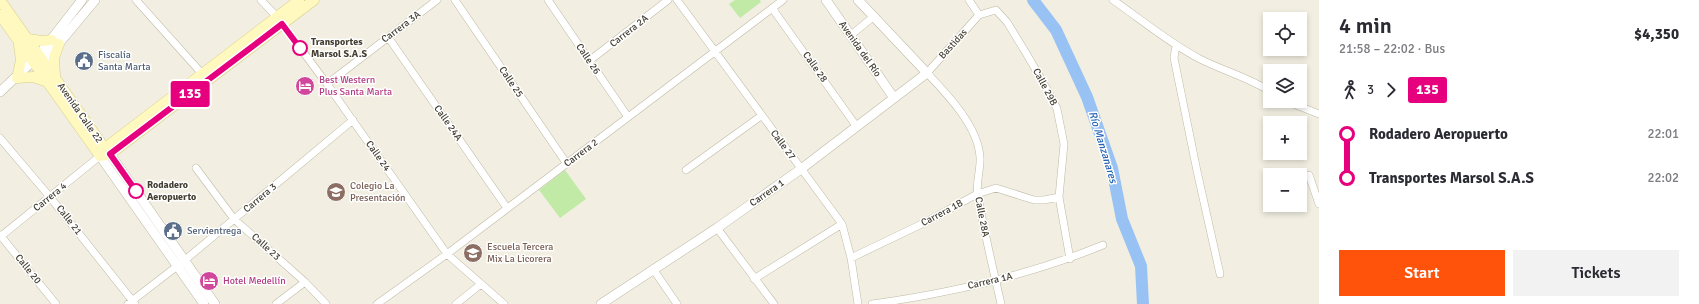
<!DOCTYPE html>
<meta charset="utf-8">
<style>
:root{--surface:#fff;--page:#f2f2f3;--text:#2b2b33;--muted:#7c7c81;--accent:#ff530c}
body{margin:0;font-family:Signika,sans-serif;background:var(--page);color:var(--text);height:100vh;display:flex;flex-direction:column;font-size:15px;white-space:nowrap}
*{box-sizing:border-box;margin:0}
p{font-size:13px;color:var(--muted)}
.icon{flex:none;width:22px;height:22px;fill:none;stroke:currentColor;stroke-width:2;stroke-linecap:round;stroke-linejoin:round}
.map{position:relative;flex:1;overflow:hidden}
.details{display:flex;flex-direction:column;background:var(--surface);width:380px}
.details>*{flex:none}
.badge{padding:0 8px;border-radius:3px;font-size:14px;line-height:26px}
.tools{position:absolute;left:1263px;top:12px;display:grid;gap:8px}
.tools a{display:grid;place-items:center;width:44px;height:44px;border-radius:0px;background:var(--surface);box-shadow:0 2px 6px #0003;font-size:20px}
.map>.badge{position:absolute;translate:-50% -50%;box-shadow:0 0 0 2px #fff}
.legs{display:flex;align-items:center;gap:6px;height:44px;padding:0 20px;font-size:13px}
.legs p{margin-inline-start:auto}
.headline{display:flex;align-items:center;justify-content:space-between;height:68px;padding:0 20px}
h1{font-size:22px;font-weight:600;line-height:30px}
.primary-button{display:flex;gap:8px;margin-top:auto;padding:8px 20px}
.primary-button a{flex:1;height:46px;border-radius:0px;background:var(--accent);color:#fff;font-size:16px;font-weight:600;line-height:46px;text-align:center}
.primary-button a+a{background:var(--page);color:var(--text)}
ul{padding:0 20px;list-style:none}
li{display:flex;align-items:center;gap:14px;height:44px;font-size:15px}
li i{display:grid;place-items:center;width:6px;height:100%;margin:0 5px;background:currentColor}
li i::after{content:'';width:10px;height:10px;margin:-5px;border:3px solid;border-radius:50%;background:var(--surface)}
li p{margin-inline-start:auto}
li:first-child i{background:linear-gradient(#0000 50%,currentColor 0)}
li:last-child i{background:linear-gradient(currentColor 50%,#0000 0)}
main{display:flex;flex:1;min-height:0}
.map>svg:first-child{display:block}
</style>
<main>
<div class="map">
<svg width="1319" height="304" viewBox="0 0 1319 304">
<rect width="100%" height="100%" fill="#f2efe2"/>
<path fill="#c2eaa7" d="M735,0H760L761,2L740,18L729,4Z
M565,170L586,199L560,218L539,190Z"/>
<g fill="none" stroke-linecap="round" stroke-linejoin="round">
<path stroke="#99c2f4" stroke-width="12" d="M1033,0L1056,30L1087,97L1112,168L1122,219L1141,266L1143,304"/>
<defs>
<path id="minor" d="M136,0L205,77
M261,0L277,17L327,84L447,254L504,304
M455,0L567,164
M548,0L628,117
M677,0L842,224L851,258L858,304
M969,0L979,15
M1113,0C1142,20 1169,43 1200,59C1224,71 1247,77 1270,91
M772,8L857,127
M851,35L873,17
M388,37L507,208
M1176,45L1174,58L1197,171L1220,274
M589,61L668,0
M327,84L437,0
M1286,101L1319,114
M0,138L50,197L135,304
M196,168L234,219L305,282L326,304
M686,170L761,116
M1309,175L1319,204
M717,228L774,304
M0,235L56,304
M0,237L100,156
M851,258L928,221L977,194L996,188L1034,200H1044L1059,197
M653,269L677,304
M754,279L842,224
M128,304L185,260L353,120
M276,304L305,282
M377,304L447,254L783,0
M456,304L481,284
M872,304C951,293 1030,275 1103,245
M1001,304C993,268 984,232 978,196C975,184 981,170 980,157C978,126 947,94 927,73L979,15L996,10L1007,22L1026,53L1052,98L1057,109L1064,144L1059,197L1070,259"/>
<path id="tertiary" d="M826,0L894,98
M40,66L95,0
M0,92L39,55L82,0
M110,154L215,304
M100,156L204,304
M601,304L717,228L801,169L927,73L858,0"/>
<path id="secondary" d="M0,0L108,153
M0,15L100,156
M28,39L42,41L52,40
M19,45L21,60L17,78L33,77L48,82
M55,76L54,58L59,44
M100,156L110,154L314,0
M100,156L105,148L299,0"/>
</defs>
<use href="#minor" stroke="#beb9a4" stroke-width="8"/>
<use href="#tertiary" stroke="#beb9a4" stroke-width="10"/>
<use href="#secondary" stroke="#d5cd8e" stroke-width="11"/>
<use href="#minor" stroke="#fff" stroke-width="7"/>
<use href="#tertiary" stroke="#fff" stroke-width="9"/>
<use href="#secondary" stroke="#fff8bf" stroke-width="10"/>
</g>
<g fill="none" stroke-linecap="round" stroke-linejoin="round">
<defs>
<path id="line-1" d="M136,191L110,154L282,24L300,48"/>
</defs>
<use href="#line-1" stroke="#fff" stroke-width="9"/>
<use href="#line-1" stroke="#e6007e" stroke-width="6"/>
</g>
<defs>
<symbol id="civic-disc" viewBox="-11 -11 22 22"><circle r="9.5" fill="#5c6f8a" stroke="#fff"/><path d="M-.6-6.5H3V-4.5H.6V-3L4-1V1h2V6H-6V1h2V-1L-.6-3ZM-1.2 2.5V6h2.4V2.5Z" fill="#fff"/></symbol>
<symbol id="hotel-disc" viewBox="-11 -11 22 22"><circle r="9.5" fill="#d1479c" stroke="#fff"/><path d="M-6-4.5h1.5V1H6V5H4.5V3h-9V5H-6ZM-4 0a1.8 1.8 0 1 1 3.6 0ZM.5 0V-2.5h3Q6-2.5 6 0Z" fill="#fff"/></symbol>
<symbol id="school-disc" viewBox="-11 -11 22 22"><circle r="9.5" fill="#8d6e63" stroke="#fff"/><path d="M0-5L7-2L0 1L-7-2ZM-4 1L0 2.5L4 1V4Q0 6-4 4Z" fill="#fff"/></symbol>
</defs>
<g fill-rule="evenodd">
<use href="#civic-disc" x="73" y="50" width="22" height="22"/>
<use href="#hotel-disc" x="294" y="75" width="22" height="22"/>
<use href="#school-disc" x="325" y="181" width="22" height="22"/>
<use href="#civic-disc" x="162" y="220" width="22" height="22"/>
<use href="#school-disc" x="462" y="242" width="22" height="22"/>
<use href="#hotel-disc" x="198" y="270" width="22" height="22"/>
</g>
<g fill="#fff" stroke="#e6007e" stroke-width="2">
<circle cx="300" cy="48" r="7"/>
<circle cx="136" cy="191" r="7"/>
</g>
<g text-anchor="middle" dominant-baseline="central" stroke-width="3" stroke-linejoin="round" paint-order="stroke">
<g font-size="10" fill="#443f32" stroke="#fff">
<text transform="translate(401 27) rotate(-37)">Carrera 3A</text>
<text transform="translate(629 31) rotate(-38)">Carrera 2A</text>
<text transform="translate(953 44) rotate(-48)">Bastidas</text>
<text transform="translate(860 49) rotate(55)">Avenida del Río</text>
<text transform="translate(588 59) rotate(56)">Calle 26</text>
<text transform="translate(815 67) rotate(55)">Calle 28</text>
<text transform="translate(511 82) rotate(56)">Calle 25</text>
<text transform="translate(1045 87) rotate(62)">Calle 29B</text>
<text transform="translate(80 113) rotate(55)">Avenida Calle 22</text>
<text transform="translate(448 123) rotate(55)">Calle 24A</text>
<text transform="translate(783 145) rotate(53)">Calle 27</text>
<text transform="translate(581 153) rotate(-37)">Carrera 2</text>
<text transform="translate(378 156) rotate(55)">Calle 24</text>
<text transform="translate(767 193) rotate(-35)">Carrera 1</text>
<text transform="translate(50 197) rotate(-39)">Carrera 4</text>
<text transform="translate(260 198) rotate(-40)">Carrera 3</text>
<text transform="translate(942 213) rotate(-28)">Carrera 1B</text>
<text transform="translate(982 217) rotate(79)">Calle 28A</text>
<text transform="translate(69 220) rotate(52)">Calle 21</text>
<text transform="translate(266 247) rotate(42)">Calle 23</text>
<text transform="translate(28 269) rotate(51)">Calle 20</text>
<text transform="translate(990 281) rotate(-13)">Carrera 1A</text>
</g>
<g font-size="10" font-weight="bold" fill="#443f32" stroke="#fff" text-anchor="start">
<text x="311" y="42">Transportes<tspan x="311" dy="12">Marsol S.A.S</tspan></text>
<text x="147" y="185">Rodadero<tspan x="147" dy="12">Aeropuerto</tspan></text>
</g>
<g font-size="10" fill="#4e5e75" stroke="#fff" text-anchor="start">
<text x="98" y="55">Fiscalía<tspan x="98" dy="12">Santa Marta</tspan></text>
<text x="187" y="231">Servientrega</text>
</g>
<g font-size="10" fill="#b23c85" stroke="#fff" text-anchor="start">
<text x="319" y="80">Best Western<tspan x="319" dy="12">Plus Santa Marta</tspan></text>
<text x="223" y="281">Hotel Medellín</text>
</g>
<g font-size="10" fill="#785e54" stroke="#fff" text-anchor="start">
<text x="350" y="186">Colegio La<tspan x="350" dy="12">Presentación</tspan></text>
<text x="487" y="247">Escuela Tercera<tspan x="487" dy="12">Mix La Licorera</tspan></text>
</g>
<g font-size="11" font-style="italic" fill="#2664b5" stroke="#fff">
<text transform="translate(1103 147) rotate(73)">Río Manzanares</text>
</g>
</g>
</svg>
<div class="tools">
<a><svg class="icon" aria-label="locate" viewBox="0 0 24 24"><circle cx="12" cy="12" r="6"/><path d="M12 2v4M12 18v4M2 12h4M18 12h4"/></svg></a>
<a><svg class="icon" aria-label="layers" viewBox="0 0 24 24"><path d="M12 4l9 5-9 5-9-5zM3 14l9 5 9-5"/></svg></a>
<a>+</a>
<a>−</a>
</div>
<b class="badge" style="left:190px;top:94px;background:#e6007e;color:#fff">135</b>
</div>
<section class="details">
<div class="headline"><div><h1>4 min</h1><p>21:58 – 22:02 · Bus</p></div><b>$4,350</b></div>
<div class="legs"><svg class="icon" aria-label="walk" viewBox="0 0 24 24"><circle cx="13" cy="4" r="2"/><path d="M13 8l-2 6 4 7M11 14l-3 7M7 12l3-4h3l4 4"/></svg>3<svg class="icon" aria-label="forward" viewBox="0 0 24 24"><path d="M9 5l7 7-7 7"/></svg><b class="badge" style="background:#e6007e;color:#fff">135</b></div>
<ul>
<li><i style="color:#e6007e"></i><b>Rodadero Aeropuerto</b><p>22:01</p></li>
<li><i style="color:#e6007e"></i><b>Transportes Marsol S.A.S</b><p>22:02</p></li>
</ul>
<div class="primary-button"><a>Start</a><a>Tickets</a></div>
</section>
</main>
